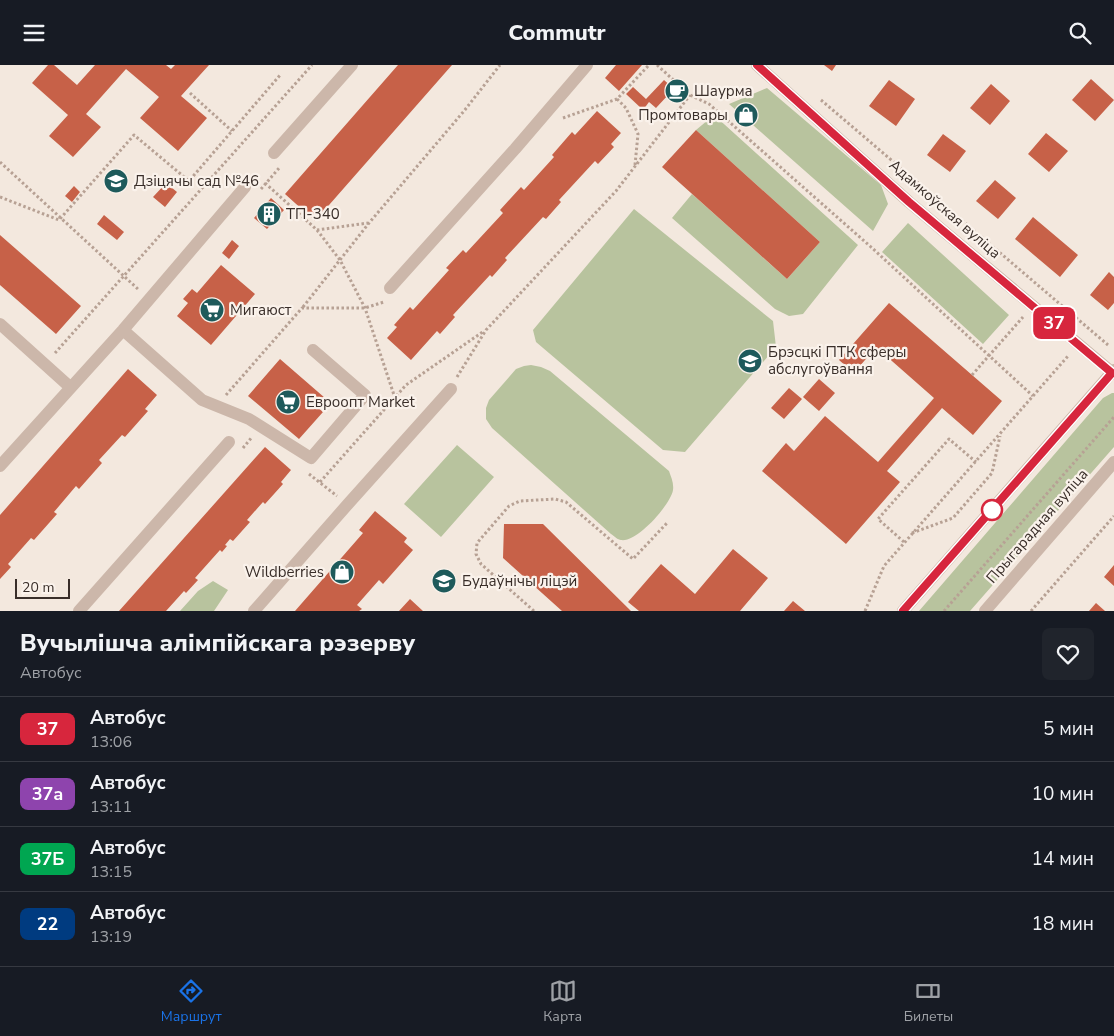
<!DOCTYPE html>
<html lang="ru">
<meta charset="utf-8">
<style>
:root{--surface:#171b24;--page:#20242c;--text:#f1f3f6;--muted:#9ea1a6;--line:#363941;--accent:#1a73e8}
body{margin:0;font-family:"Nunito Sans",sans-serif;background:var(--page);color:var(--text);height:100vh;display:flex;flex-direction:column;font-size:19px;white-space:nowrap}
*{box-sizing:border-box;margin:0}
p{font-size:16px;color:var(--muted)}
.icon{flex:none;width:28px;height:28px;fill:none;stroke:currentColor;stroke-width:2;stroke-linecap:round;stroke-linejoin:round}
.map{position:relative;height:546px;overflow:hidden}
.drawer{display:flex;flex-direction:column;background:var(--surface);flex:1}
.drawer>*{flex:none}
.badge{padding:0 10px;border-radius:8px;font-size:18px;line-height:32px}
.scale{position:absolute;left:15px;bottom:12px;width:55px;box-sizing:border-box;padding-left:5px;border:2px solid #392e29;border-top:0;font-size:14px;line-height:18px;white-space:nowrap;color:#392e29;-webkit-text-stroke:4px #faf2eb;paint-order:stroke}
.map>.badge{position:absolute;translate:-50% -50%;box-shadow:0 0 0 2px #fff}
.round{display:grid;place-items:center;flex:none;width:52px;height:52px;border-radius:8px;background:var(--page)}
.head{display:flex;align-items:center;justify-content:space-between;height:85px;padding:0 20px}
h1{font-size:24px;font-weight:800;line-height:38px}
ul{padding:0;list-style:none}
li{display:flex;align-items:center;gap:15px;height:65px;padding:0 20px;border-top:1px solid var(--line)}
li div{flex:1}
li b{display:block;font-size:19px}
li em{font-style:normal}
li .badge{min-width:55px;font-weight:700;text-align:center}
header{display:flex;justify-content:space-between;align-items:center;height:65px;padding:0 20px;background:var(--surface);font-size:22px;font-weight:800}
.tab-bar{display:flex;justify-content:space-around;align-items:center;height:70px;border-top:1px solid var(--line);background:var(--surface);font-size:14px;color:var(--muted)}
.tab-bar a{display:grid;justify-items:center;gap:2px}
.tab-bar .active{color:var(--accent)}
.map>svg:first-child{display:block}
</style>
<header><svg class="icon" aria-label="menu" viewBox="0 0 24 24"><path d="M4 6h16M4 12h16M4 18h16"/></svg>Commutr<svg class="icon" aria-label="search" viewBox="0 0 24 24"><circle cx="10" cy="10" r="6"/><path d="M15 15l6 6"/></svg></header>
<div class="map">
<svg width="1114" height="546" viewBox="0 0 1114 546">
<rect width="100%" height="100%" fill="#f3e8de"/>
<path fill="#b8c39e" d="M767,23L881,120L888,139L873,166L729,39Z
M714,50L858,180L803,249L789,251L775,244L672,153L692,129L787,214L820,177L696,65Z
M634,144L773,256L776,282L685,387L663,385L536,277L533,265Z
M908,158L1009,250L983,279L882,187Z
M531,300L541,302L550,306L669,406C671,412 674,418 673,425C671,439 637,478 621,475C618,475 614,471 611,469L492,363L486,354V343L489,335L516,304L524,301Z
M1112,328H1114V382L970,546H919L1103,333Z
M457,380L494,412L441,472L404,439Z
M213,516L228,525L214,546H180L198,526Z"/>
<path fill="#c76148" d="M48,0H54L77,20L95,0H166L171,4L175,0H209L181,31L207,53L178,86L140,53L159,32L126,4L86,49L101,62L73,92L49,71L68,50L32,18Z
M398,0H452L315,156L285,129Z
M616,0H642L619,26L605,13Z
M824,0H836L832,6Z
M1091,14L1114,35L1095,56L1072,35Z
M664,15L673,23L675,20L683,28L676,35L669,29L656,43L649,37L643,45L626,29L633,22L646,34Z
M889,15L915,34L896,61L869,41Z
M991,19L1010,36L990,60L970,43Z
M746,38L758,48L745,62L734,51Z
M597,46L621,68L611,79L614,82L598,99L595,96L559,135L561,137L546,154L543,152L505,193L507,195L492,212L490,210L453,250L455,252L440,269L437,266L411,295L387,273L397,262L394,260L410,242L413,245L449,205L446,203L463,185L466,188L503,148L500,145L521,122L524,125L554,92L552,90L572,67L575,70Z
M696,65L820,177L787,214L662,102Z
M1046,68L1068,86L1049,107L1028,89Z
M943,69L966,86L950,107L927,90Z
M995,115L1016,133L998,154L976,136Z
M166,118L177,127L165,142L153,132Z
M74,121L80,127L72,137L65,131Z
M271,133L284,145L267,164L254,153Z
M104,150L124,167L117,175L97,159Z
M1033,152L1078,190L1060,212L1015,174Z
M0,170L81,241L56,269L0,220Z
M232,175L239,181L229,194L222,188Z
M221,200L255,229L211,280L177,251L188,238L183,234L192,224L197,228Z
M1109,207L1114,212V238L1108,245L1090,230Z
M889,238L1002,336L973,370L942,343L887,406L900,417L846,479L762,406L786,378L794,386L825,351L878,397L934,333L876,282L854,308L839,295Z
M280,294L325,333L317,342L323,347L299,374L248,331Z
M128,304L157,330L145,344L148,346L125,372L122,370L99,395L102,398L79,424L76,421L54,447L57,449L34,475L31,473L8,499L11,502L0,514V450Z
M819,314L835,328L819,346L803,332Z
M789,323L802,334L784,354L771,343Z
M265,382L291,405L281,417L283,419L265,439L263,437L247,455L250,457L233,476L230,474L225,480L227,481L222,487L220,485L195,513L198,515L186,528L184,526L166,546H119Z
M375,446L407,473L404,477L413,485L383,519L379,515L357,540L362,544L359,546H295L363,468L359,465Z
M504,459H543L631,546H562L503,493Z
M733,484L768,513L740,546H639L628,537L661,499L695,529Z
M1114,500V521L1104,512Z
M410,534L423,546H399Z
M793,536L805,546H784Z
M1096,538L1105,546H1089Z"/>
<g fill="none" stroke-linecap="round" stroke-linejoin="round">
<path stroke="#b7a194" stroke-width="3" stroke-dasharray="2.5 2.5" stroke-linecap="butt" d="M657,0L690,30L709,39L871,182L1033,331
M190,28L232,66
M617,34L626,43L638,69L635,100
M821,35L1108,280
M563,53L617,34L649,0
M0,97L139,225
M265,118L317,165L368,158
M261,124L280,102
M0,132L59,155L134,70L189,116L281,9
M317,165L340,195L365,243L395,333
M303,242L369,158L464,46L500,0
M55,288L312,0
M972,310L1023,252
M457,312L486,265L616,126L690,30
M226,330L302,243H365L384,237
M243,383L252,372
M309,409L337,431
M320,417L406,320L484,266
M912,468L953,453L992,408L1000,371
M904,477L878,454L949,374L976,397
M534,546L481,499L476,489L477,478L509,441L520,436L555,434L566,437L633,494L667,458
M865,546L884,501L1068,291L1067,290
M944,546L1114,352
M1031,546L1114,451"/>
<path stroke="#ccb7aa" stroke-width="12" d="M757,0L909,137L1114,309
M274,88L352,0
M390,223L515,84L587,0
M0,259L70,322
M123,265L202,335L249,354L311,393L365,330L313,285
M0,401L123,265L245,122
M79,546L229,377
M254,546L348,439L451,324
M903,546L1114,305
M985,546L1114,397"/>
</g>
<g fill="none" stroke-linecap="round" stroke-linejoin="round">
<defs>
<path id="line" d="M757,0L909,137L1112,308L903,546"/>
</defs>
<use href="#line" stroke="#fff" stroke-width="11"/>
<use href="#line" stroke="#d7263d" stroke-width="8"/>
</g>
<defs>
<symbol id="cafe-disc" viewBox="-11 -11 22 22"><circle r="9.5" fill="#1e5a5b" stroke="#faf2eb"/><path d="M-5.5-4.5H6V0H3Q3 3.5 0 3.5H-2.5Q-5.5 3.5-5.5 0ZM3-3.2v2h1.7v-2ZM-6 4.5H4V6H-6Z" fill="#fff"/></symbol>
<symbol id="shop-disc" viewBox="-11 -11 22 22"><circle r="9.5" fill="#1e5a5b" stroke="#faf2eb"/><path d="M-5-2.5h2.3a2.7 3.5 0 0 1 5.4 0H5L5.5 6h-11ZM-1.5-2.5h3a1.5 2.3 0 0 0-3 0Z" fill="#fff"/></symbol>
<symbol id="school-disc" viewBox="-11 -11 22 22"><circle r="9.5" fill="#1e5a5b" stroke="#faf2eb"/><path d="M0-5L7-2L0 1L-7-2ZM-4 1L0 2.5L4 1V4Q0 6-4 4Z" fill="#fff"/></symbol>
<symbol id="building-disc" viewBox="-11 -11 22 22"><circle r="9.5" fill="#1e5a5b" stroke="#faf2eb"/><path d="M-4-6H4V6H1V3H-1V6H-4ZM-2.5-4.3h1.7v1.8h-1.7ZM.8-4.3h1.7v1.8H.8ZM-2.5-1h1.7V.8h-1.7ZM.8-1h1.7V.8H.8Z" fill="#fff"/></symbol>
<symbol id="supermarket-disc" viewBox="-11 -11 22 22"><circle r="9.5" fill="#1e5a5b" stroke="#faf2eb"/><path d="M-6-5.5h2.5l.6 2H6L4.5 2H-2.5L-4.4-4H-6ZM-1.5 3.2a1.3 1.3 0 1 0 .1 0ZM3 3.2a1.3 1.3 0 1 0 .1 0Z" fill="#fff"/></symbol>
<symbol id="university-disc" viewBox="-11 -11 22 22"><circle r="9.5" fill="#1e5a5b" stroke="#faf2eb"/><path d="M0-5L7-2L0 1L-7-2ZM-4 1L0 2.5L4 1V4Q0 6-4 4Z" fill="#fff"/></symbol>
</defs>
<g fill-rule="evenodd">
<use href="#cafe-disc" x="663" y="12" width="28" height="28"/>
<use href="#shop-disc" x="732" y="36" width="28" height="28"/>
<use href="#school-disc" x="102" y="102" width="28" height="28"/>
<use href="#building-disc" x="255" y="135" width="28" height="28"/>
<use href="#supermarket-disc" x="198" y="231" width="28" height="28"/>
<use href="#university-disc" x="736" y="282" width="28" height="28"/>
<use href="#supermarket-disc" x="274" y="323" width="28" height="28"/>
<use href="#shop-disc" x="328" y="493" width="28" height="28"/>
<use href="#school-disc" x="430" y="502" width="28" height="28"/>
</g>
<circle fill="#fff" stroke="#d7263d" stroke-width="2.5" cx="992" cy="445" r="10"/>
<g text-anchor="middle" dominant-baseline="central" stroke-width="4.5" stroke-linejoin="round" paint-order="stroke">
<g font-size="15" fill="#392e29" stroke="#faf2eb" text-anchor="start">
<text x="694" y="26">Шаурма</text>
<text x="728" y="50" text-anchor="end">Промтовары</text>
<text x="134" y="116">Дзіцячы сад №46</text>
<text x="286" y="149">ТП-340</text>
<text x="230" y="245">Мигаюст</text>
<text x="768" y="287">Брэсцкі ПТК сферы<tspan x="768" dy="17">абслугоўвання</tspan></text>
<text x="306" y="337">Евроопт Market</text>
<text x="324" y="507" text-anchor="end">Wildberries</text>
<text x="462" y="516">Будаўнічы ліцэй</text>
</g>
<g font-size="15" fill="#392e29" stroke="#faf2eb">
<text transform="translate(945 144) rotate(41)">Адамкоўская вуліца</text>
<text transform="translate(1037 461) rotate(-49)">Прыгарадная вуліца</text>
</g>
</g>
</svg>
<div class="scale">20 m</div>
<b class="badge" style="left:1054px;top:258px;background:#d7263d;color:#fff">37</b>
</div>
<section class="drawer">
<div class="head"><div><h1>Вучылішча алімпійскага рэзерву</h1><p>Автобус</p></div><a class="round"><svg class="icon" aria-label="heart" viewBox="0 0 24 24"><path d="M12 20l-8-8c-3-5 5-10 8-4 3-6 11-1 8 4z"/></svg></a></div>
<ul>
<li><span class="badge" style="background:#d7263d;color:#fff">37</span><div><b>Автобус</b><p>13:06</p></div><em>5 мин</em></li>
<li><span class="badge" style="background:#8e44ad;color:#fff">37а</span><div><b>Автобус</b><p>13:11</p></div><em>10 мин</em></li>
<li><span class="badge" style="background:#00a651;color:#fff">37Б</span><div><b>Автобус</b><p>13:15</p></div><em>14 мин</em></li>
<li><span class="badge" style="background:#003b80;color:#fff">22</span><div><b>Автобус</b><p>13:19</p></div><em>18 мин</em></li>
</ul>
</section>
<nav class="tab-bar">
<a class="active"><svg class="icon" aria-label="directions" viewBox="0 0 24 24"><path d="M12 3l9 9-9 9-9-9zM9 14v-3h6M13 9l2 2-2 2"/></svg>Маршрут</a>
<a><svg class="icon" aria-label="map" viewBox="0 0 24 24"><path d="M3 6l6-2 6 2 6-2v14l-6 2-6-2-6 2zM9 4v14M15 6v14"/></svg>Карта</a>
<a><svg class="icon" aria-label="tickets" viewBox="0 0 24 24"><path d="M3 7h18v10H3zM15 7v10"/></svg>Билеты</a>
</nav>
